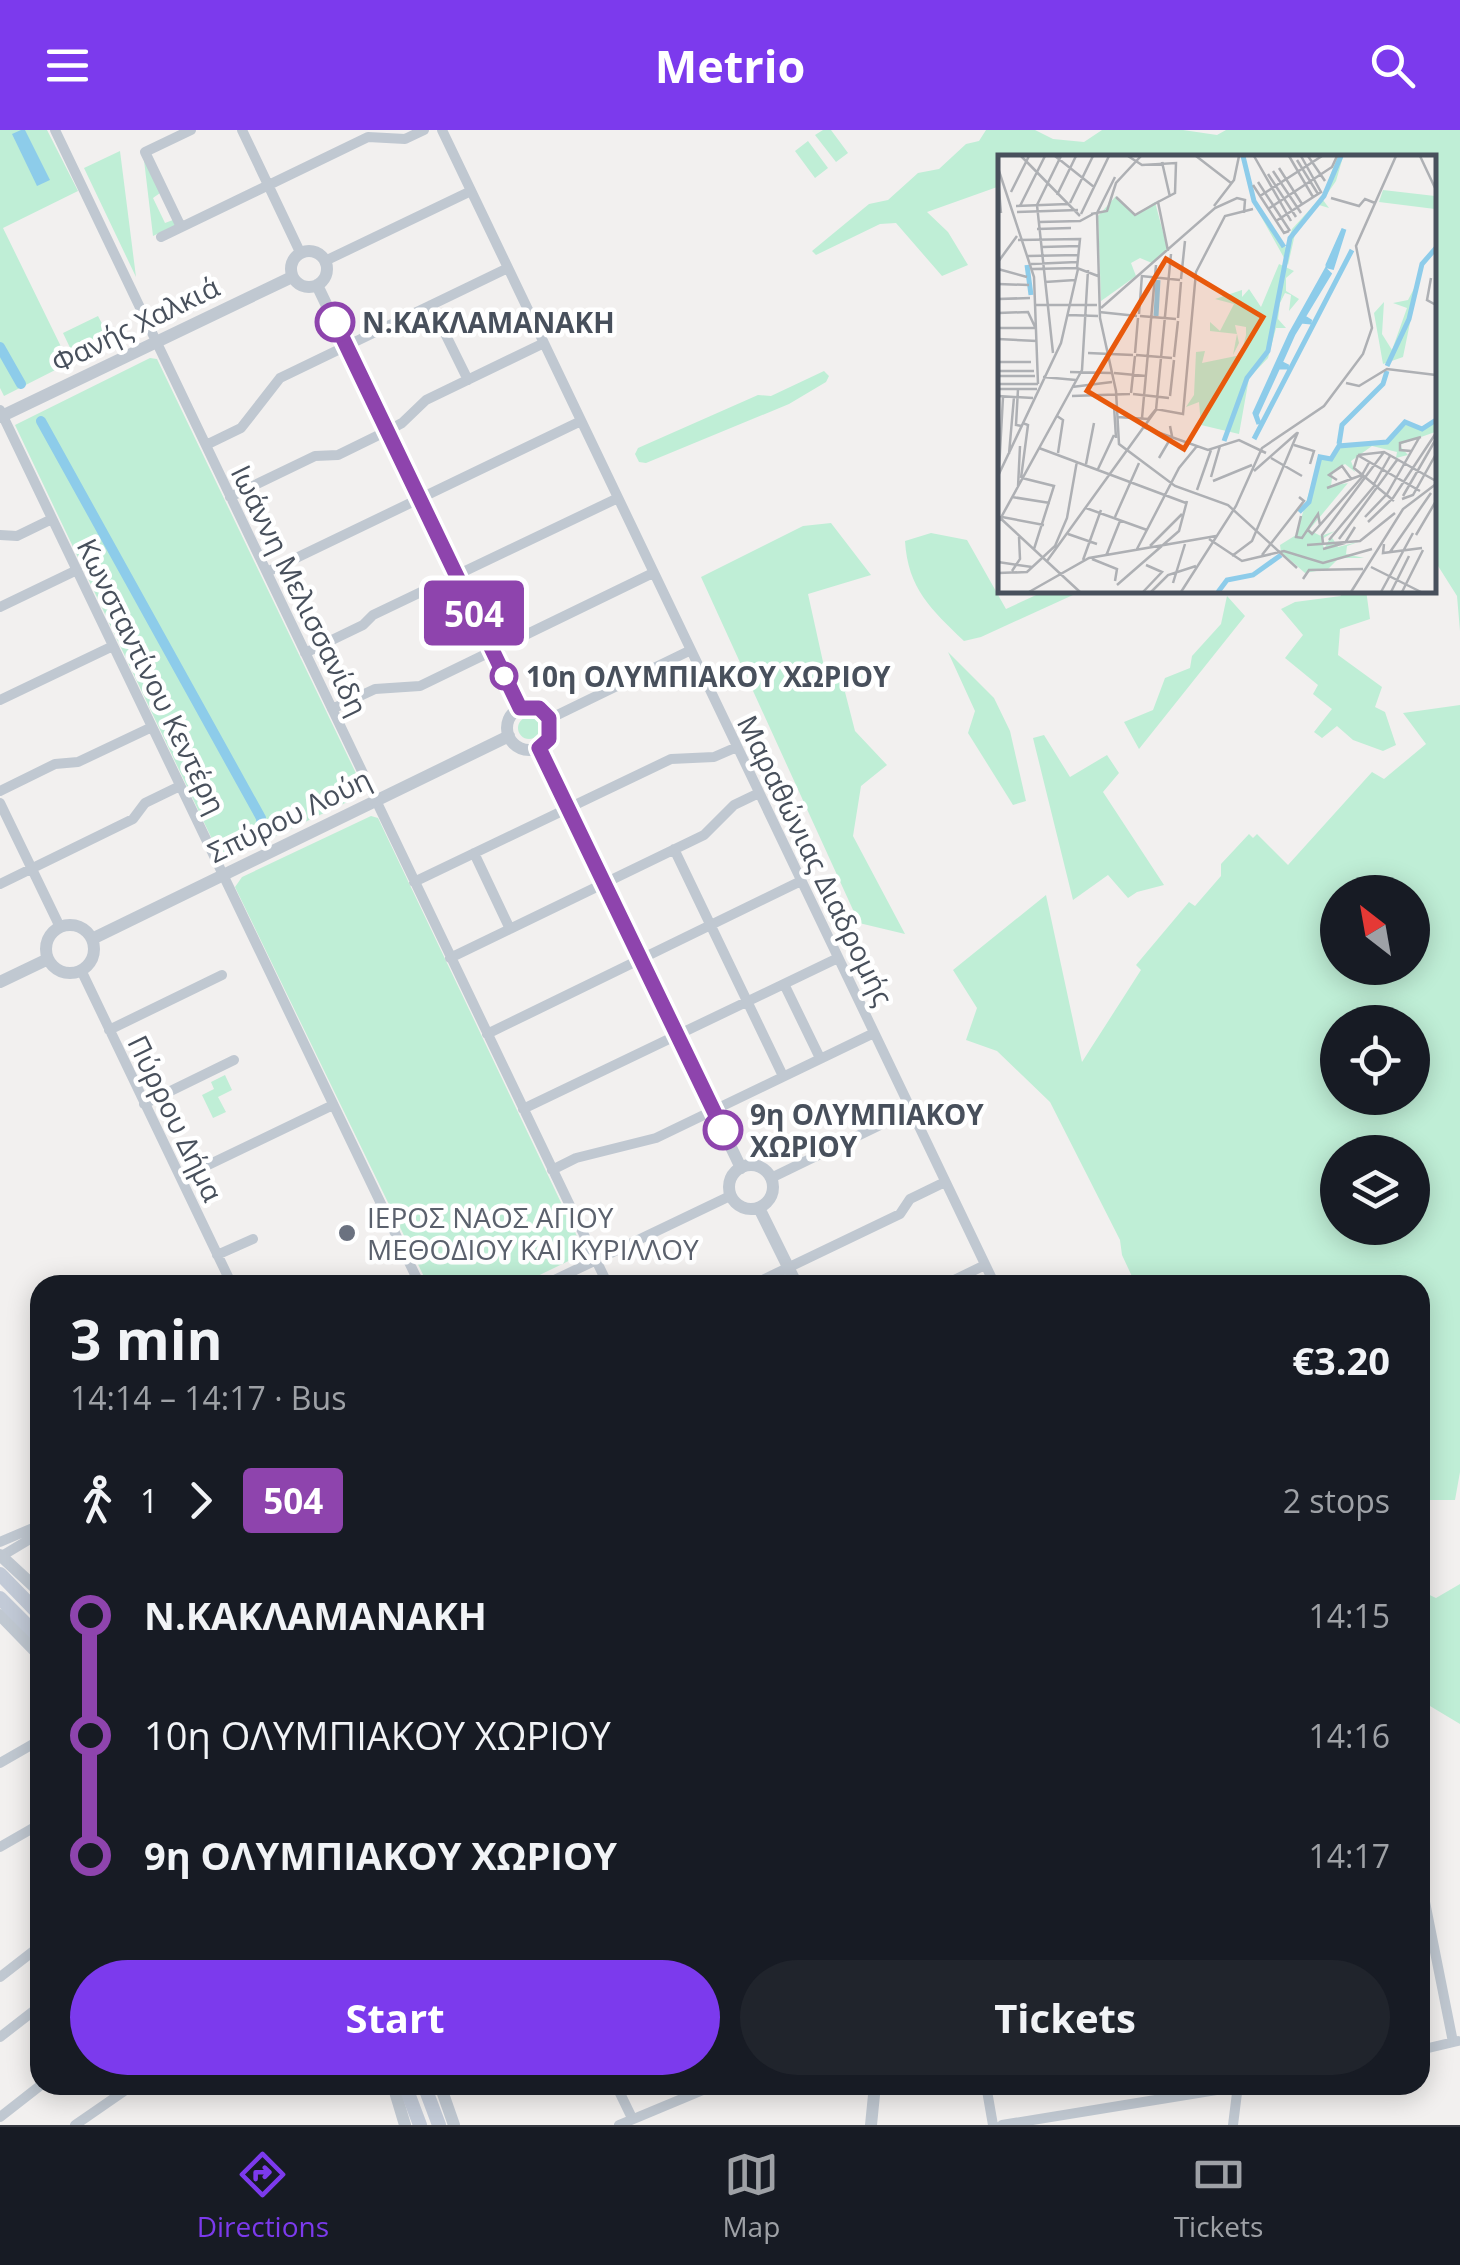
<!DOCTYPE html>
<meta charset="utf-8">
<style>
:root{--surface:#171b24;--page:#20242c;--text:#f1f3f6;--muted:#9ea1a6;--line:#363941;--accent:#7c3aed}
body{margin:0;font-family:"Open Sans",sans-serif;background:var(--page);color:var(--text);height:100vh;display:flex;flex-direction:column;font-size:38px;white-space:nowrap}
*{box-sizing:border-box;margin:0}
p{font-size:32px;color:var(--muted)}
.icon{flex:none;width:55px;height:55px;fill:none;stroke:currentColor;stroke-width:2;stroke-linecap:round;stroke-linejoin:round}
.map{position:relative;flex:1;overflow:hidden}
.drawer{position:absolute;left:30px;top:1145px;width:1400px;height:820px;display:flex;flex-direction:column;background:var(--surface);border-radius:30px;box-shadow:0 5px 25px #0003}
.drawer>*{flex:none}
.badge{padding:0 20px;border-radius:8px;font-size:35px;line-height:65px}
.needle{width:65px;rotate:329deg}
.fabs{position:absolute;left:1320px;top:745px;display:grid;gap:20px}
.fabs a{display:grid;place-items:center;width:110px;height:110px;border-radius:50%;background:var(--surface);box-shadow:0 5px 25px #0003;font-size:50px}
.map>.badge{position:absolute;translate:-50% -50%;box-shadow:0 0 0 5px #fff}
.legs{display:flex;align-items:center;gap:15px;height:110px;padding:0 40px;font-size:32px}
.legs p{margin-inline-start:auto}
.overview{display:flex;align-items:center;justify-content:space-between;height:170px;padding:0 40px}
h1{font-size:55px;font-weight:700;line-height:75px}
.action{display:flex;gap:20px;margin-top:auto;padding:20px 40px}
.action a{flex:1;height:115px;border-radius:60px;background:var(--accent);color:#fff;font-size:40px;font-weight:700;line-height:115px;text-align:center}
.action a+a{background:var(--page);color:var(--text)}
ul{padding:0 40px;list-style:none}
li{display:flex;align-items:center;gap:35px;height:120px;font-size:38px}
li i{display:grid;place-items:center;width:15px;height:100%;margin:0 12px;background:currentColor}
li i::after{content:'';width:25px;height:25px;margin:-12px;border:8px solid;border-radius:50%;background:var(--surface)}
li p{margin-inline-start:auto}
li:first-child i{background:linear-gradient(#0000 50%,currentColor 0)}
li:last-child i{background:linear-gradient(currentColor 50%,#0000 0)}
header{display:flex;justify-content:space-between;align-items:center;height:130px;padding:0 40px;background:var(--accent);color:#fff;font-size:45px;font-weight:700}
.dock{display:flex;justify-content:space-around;align-items:center;height:140px;border-top:2px solid var(--line);background:var(--surface);font-size:28px;color:var(--muted)}
.dock a{display:grid;justify-items:center;gap:5px}
.dock .on{color:var(--accent)}
.map>svg:first-child{display:block}
</style>
<header><svg class="icon" aria-label="menu" viewBox="0 0 24 24"><path d="M4 6h16M4 12h16M4 18h16"/></svg>Metrio<svg class="icon" aria-label="search" viewBox="0 0 24 24"><circle cx="10" cy="10" r="6"/><path d="M15 15l6 6"/></svg></header>
<div class="map">
<svg width="1460" height="1995" viewBox="0 0 1460 1995">
<rect width="100%" height="100%" fill="#f2f0ef"/>
<path fill="#bfeed6" fill-rule="evenodd" d="M0,0H47L78,61L3,98L69,233L4,266L0,258Z
M823,0H831L848,23L836,32L815,5Z
M986,0H1035L1053,9L1084,12L1102,0H1183L1217,5L1226,0H1460V501L1457,466L1433,428L1432,28H1000V56L927,82L948,102L968,135L942,146L896,93L880,94L816,125L812,121L869,74L888,70L918,43L939,39L966,14L979,11Z
M808,11L828,38L815,48L795,21Z
M120,21L136,147L84,38Z
M144,30L160,63L153,68L165,93L173,90L176,95L153,106Z
M98,186L109,207L73,224L63,203Z
M150,228L157,229L364,660V664L227,729L221,728L15,295Z
M824,241L829,246L826,252L789,274L646,333L639,332L635,324L638,318L758,265L771,266Z
M831,393L871,445L808,464L825,541L876,533L882,544L845,562L855,601L887,635L861,656L853,706L905,804L859,793L701,447L803,396Z
M931,403L967,410L1006,479L1047,460H1084L981,507L964,511C931,479 908,459 905,411Z
M1338,460H1366L1370,489L1340,499L1338,525L1382,557L1375,577L1385,582L1396,615L1383,621L1353,610L1337,596L1322,608L1314,602L1332,579L1313,564L1318,555L1285,528L1303,505L1281,479L1295,472L1341,466Z
M1227,466L1245,486L1139,619L1124,592L1153,580L1165,548L1190,538L1192,526L1221,494Z
M948,522L994,568L1010,601L1026,671L1013,675L968,603L975,581Z
M1460,575V1342L1455,1370H1420V1155H1136L1122,1125L1120,1110L1050,972L997,921L966,910L977,878L953,840L1046,765L1082,932L1141,840L1136,835L1189,772L1195,776L1221,746V734L1249,704L1253,708L1257,704L1288,735L1372,642L1384,649L1426,614L1403,583ZM1338,762H1412V838H1338ZM1412,892V968H1338V892ZM1338,1022H1412V1098H1338Z
M518 598a11 11 0 1 1 22 0a11 11 0 1 1-22 0Z
M1044,605L1070,647L1107,625L1119,643L1103,662L1164,755L1137,762L1128,768L1108,745L1073,770L1033,608Z
M371,686L378,688L585,1123L519,1155H428L235,757L242,747Z
M225,945L232,960L218,967L226,982L213,988L202,965L214,959L211,952Z
M1460,1454V1594L1420,1570V1457L1421,1461L1436,1468Z"/>
<path fill="#8dccea" d="M21,0H25L50,50L37,56L12,4Z"/>
<g fill="none" stroke-linecap="round" stroke-linejoin="round">
<path stroke="#8dccea" stroke-width="10" d="M0,217L21,254
M41,291L261,688L262,703"/>
<path stroke="#c0c8d1" stroke-width="10" d="M55,0L608,1155
M242,0L300,122
M442,0L995,1155
M181,97L145,22L191,0
M161,107L368,7L405,9L424,0
M325,131L471,61
M431,175L468,250
M0,280L420,1155
M206,315L241,298L280,248L508,138
M230,367L315,326L338,325L387,301L402,293L426,270L544,213
M0,405L17,406L52,389
M267,442L581,291
M0,477L77,440
M305,523L363,495L373,485L618,368
M0,570L113,516
M332,579L375,559L420,556L653,443
M549,589L691,520
M0,661L55,634L78,632L152,597
M0,673L60,797
M674,719L783,946
M474,723L510,799
M414,752L671,629L714,627L737,617
M0,754L133,689L145,673L180,656
M450,828L704,705L734,675L759,663
M81,840L232,1155
M784,854L820,928
M109,900L222,845
M487,904L801,751
M144,974L234,930
M523,979L838,828
M552,1040L576,1028L656,1008L874,903
M181,1048L333,975
M771,1048L911,980
M217,1125L253,1109
M544,1155L730,1066
M752,1155L900,1084L910,1069L945,1052
M944,1155L985,1135
M0,1412L40,1395
M0,1427L40,1403
M0,1633L40,1610
M0,1717L40,1694
M1425,1772L1453,1912
M0,1847L40,1816
M0,1907L40,1876
M1420,1920L1458,1911
M616,1955L632,1988
M986,1955L993,1995
M0,1987L41,1955
M75,1995L133,1955
M619,1995L715,1955
M1002,1995L1247,1955
M1233,1995L1238,1955"/>
<path stroke="#c0c8d1" stroke-width="12" d="M291 139a18 18 0 1 1 36 0a18 18 0 1 1-36 0Z
M317,155L520,579
M0,287L292,147
M507 598a22 22 0 1 1 44 0a22 22 0 1 1-44 0Z
M539,618L741,1038
M46 819a24 24 0 1 1 48 0a24 24 0 1 1-48 0Z
M92,809L509,606
M0,852L48,829
M729 1057a22 22 0 1 1 44 0a22 22 0 1 1-44 0Z
M759,1078L797,1155
M0,1425L40,1462
M0,1485L40,1526
M393,1955L405,1995
M440,1955L454,1995
M871,1995L875,1955"/>
<path stroke="#c2cad7" stroke-width="14" d="M0,1444L40,1485
M0,1468L40,1508
M405,1955L420,1995
M424,1955L439,1995"/>
</g>
<g fill="none" stroke-linecap="round" stroke-linejoin="round">
<defs>
<path id="line-1" d="M335,192L520,578H539L549,588V609L539,618L723,1000"/>
</defs>
<use href="#line-1" stroke="#fff" stroke-width="22"/>
<use href="#line-1" stroke="#8e44ad" stroke-width="15"/>
</g>
<g fill="#fff" stroke="#8e44ad" stroke-width="5">
<circle cx="335" cy="192" r="18"/>
<circle cx="504" cy="546" r="12"/>
<circle cx="723" cy="1000" r="18"/>
</g>
<circle fill="#6b7280" stroke="#fff" stroke-width="4" cx="347" cy="1103" r="10"/>
<g text-anchor="middle" dominant-baseline="central" stroke-width="9" stroke-linejoin="round" paint-order="stroke">
<g font-size="28" font-weight="bold" fill="#48505c" stroke="#fff" text-anchor="start">
<text x="362" y="192">Ν.ΚΑΚΛΑΜΑΝΑΚΗ</text>
<text x="526" y="546">10η ΟΛΥΜΠΙΑΚΟΥ ΧΩΡΙΟΥ</text>
<text x="750" y="984">9η ΟΛΥΜΠΙΑΚΟΥ<tspan x="750" dy="32">ΧΩΡΙΟΥ</tspan></text>
</g>
<g font-size="28" fill="#48505c" stroke="#fff">
<text transform="translate(135 194) rotate(-26)">Φανής Χαλκιά</text>
<text transform="translate(300 460) rotate(64)">Ιωάννη Μελισσανίδη</text>
<text transform="translate(152 546) rotate(64)">Κωνσταντίνου Κεντέρη</text>
<text transform="translate(289 685) rotate(-26)">Σπύρου Λούη</text>
<text transform="translate(816 730) rotate(64)">Μαραθώνιας Διαδρομής</text>
<text transform="translate(176 988) rotate(64)">Πύρρου Δήμα</text>
</g>
<g font-size="28" fill="#5b616d" stroke="#fff" text-anchor="start">
<text x="367" y="1087">ΙΕΡΟΣ ΝΑΟΣ ΑΓΙΟΥ<tspan x="367" dy="32">ΜΕΘΟΔΙΟΥ ΚΑΙ ΚΥΡΙΛΛΟΥ</tspan></text>
</g>
</g>
<g transform="translate(998 25)">
<rect width="438" height="438" fill="#f2f0ef"/>
<path d="M339,2H345L338,26L325,45L331,53L321,50L297,79L290,110L255,47L288,93L294,74L325,40ZM385,35L437,41V54L381,47ZM118,41L137,60L157,47L170,96L154,108L142,103L133,108L138,121L103,146L100,61ZM281,109L296,116L288,123V136L301,144L291,156L293,140L287,138L282,148L280,164L288,173H278L270,203L251,223L241,279L203,270L201,247L188,252L196,240L198,197L207,196L204,208L243,200L248,180V172L237,170L241,188L235,200L239,179L212,176V167L222,176L236,149L217,144L244,135V142L251,134L263,152ZM421,124L405,202L385,209L376,158L386,147L384,179L394,195L409,153L395,148L410,145ZM437,265V277L401,290L410,300L398,303L399,297L374,291L353,306L357,317L347,309L335,316L333,331L350,328L311,375L323,381L337,376L324,384L326,394L333,381L340,392L363,386L349,391L348,399L366,403H341L330,414L307,418L283,397L282,390L298,380L322,302L334,304L341,291L389,287L407,267L424,274Z" fill="#bfeed6"/>
<path fill="none" stroke="#8dccea" stroke-width="5" d="M245,1L256,46L286,92M346,74L334,112L330,111V110ZM29,110L33,140M328,116L331,119L305,162L313,167L303,166L295,179L282,208L290,212H280L258,260L261,269L257,258L293,179ZM158,161L160,125M389,211L411,164L424,109L438,93M256,284L354,95M226,286L249,223L270,196L292,83L326,41L343,1M341,289L344,270L385,229L389,216M301,357L311,347L322,302L333,304L341,291L389,287L407,267L424,274L438,265M220,437L229,425L255,420L283,400"/>
<path fill="none" stroke="#aeb0b4" stroke-width="2.5" d="M23,1L82,61M57,1L96,32M130,1L144,10L178,8L177,38L160,47M198,1L233,28M256,1L293,66M291,1L315,42M310,1L327,26M422,1L438,35M299,5L320,39M164,7L172,42M0,13L36,122L40,229M281,13L304,49M275,16L303,58M270,19L298,62M0,23L3,58M260,27L292,76M255,30L286,78L291,76M13,37L31,1M59,40L78,1M262,41L324,1M118,42L137,60L160,47L170,96M333,43L361,51L367,44L377,48M72,48L95,1M39,50L55,198M39,50L63,1M18,51L70,49M22,51L47,1M216,51L236,25L241,1M270,54L334,12L339,1M19,57L80,55M99,58L117,22M99,58L102,163L118,236L121,289L177,331L230,350L299,413M83,59L111,1M93,59L109,56L118,28L143,1M278,66L323,37L303,1M41,67L82,66L95,59M39,74L73,73M20,85L82,84L79,113M44,92L81,91M30,101L80,100M0,107L19,81M33,109L79,107M0,114L29,122M34,114L79,113L100,121M143,121L182,125M433,123L429,145L438,150M183,124L187,86M47,127L77,125M0,129L31,130M0,144L32,143M37,150H99M103,153L217,53L239,43L247,45L246,58M101,157L139,161M0,158L30,157L38,174M141,159L144,120M70,160L100,161M142,161L178,164M180,163L183,127M0,173H38M0,184L39,186M90,198L135,200M137,198L140,163M138,200L174,203M176,202L180,166M0,207H33M0,216H36M72,217L113,218M116,218L148,221M0,221H37M45,222L78,225M348,228L361,231L389,214L438,220M0,229H40M74,232L114,227M0,234H39M20,234L18,270L24,271M133,238L137,201M135,239L171,243M0,241L35,243M74,241L132,239M172,241L176,205M116,251L118,283M59,261L65,265L60,298M119,262L150,264L158,254L185,259L198,117L227,61L255,54M144,263L158,110M145,272L210,295L241,285L268,298M296,290L316,296L312,309M41,293L188,348M413,296L402,295V288L423,282M11,299L16,242M360,300L356,313L396,346M360,300L386,297L438,326M361,301L422,336M161,303L174,281L172,271M273,303L304,321M88,309L96,268M100,314L116,280M1,315L5,242M256,316L299,278M0,321L63,188L80,114M213,322L222,291M23,323L30,270L25,268M24,323L56,331L36,394M339,325L331,320L344,311L354,325M215,326L254,310M376,329L392,301M20,332L22,291M329,333L364,320L372,306M199,335L213,295M389,339L421,283M405,341L438,284M14,342L52,348M404,344L415,340L438,299M88,353L149,375M0,361L82,437M303,361L298,382L304,383L320,359L322,370M4,362L46,370M117,362L141,308M367,362L389,339M370,367L395,343L438,278M0,368L84,215L90,115M310,375L314,379L365,321M70,379L99,389M418,380L438,346M211,384L244,406L286,396L325,408L374,394M341,384L399,305M331,385L377,330M325,388L324,380L386,297M386,389L385,398L424,393M309,390L362,386L397,358M152,391L184,359M139,394L181,313L199,291M325,394L347,388L357,372M392,397L433,338M264,400L306,346L301,342M108,401L122,366M234,401L254,386L300,277M94,404L119,414L117,426M85,405L103,355M49,406L158,255L173,99M0,407L34,412M373,412L423,437M14,416L22,404L21,382M0,418L29,417L57,391L69,363L79,306M305,424L311,415L365,414M175,428L187,389M119,430L181,376L189,346M31,437L91,403L218,381M145,437L164,417L148,410M153,437L170,420L198,411M183,437L238,351L264,293L326,251L365,199L374,173L358,91L398,1M353,437L405,354L438,329M383,437L415,378M393,437L411,401M404,437L425,395"/>
<path fill="#e8590c" fill-opacity="0.15" stroke="#e8590c" stroke-width="5" d="M168,104L265,162L186,294L89,236Z"/>
<rect width="438" height="438" fill="none" stroke="#48505c" stroke-width="5"/>
</g>
</svg>
<div class="fabs">
<a><svg class="needle" viewBox="-14 -14 28 28"><path d="M0-13l5 13h-10z" fill="#e53935"/><path d="M0 13l5-13h-10z" fill="#9ea1a6"/></svg></a>
<a><svg class="icon" aria-label="locate" viewBox="0 0 24 24"><circle cx="12" cy="12" r="6"/><path d="M12 2v4M12 18v4M2 12h4M18 12h4"/></svg></a>
<a><svg class="icon" aria-label="layers" viewBox="0 0 24 24"><path d="M12 4l9 5-9 5-9-5zM3 14l9 5 9-5"/></svg></a>
</div>
<b class="badge" style="left:474px;top:483px;background:#8e44ad;color:#fff">504</b>
<section class="drawer">
<div class="overview"><div><h1>3 min</h1><p>14:14 – 14:17 · Bus</p></div><b>€3.20</b></div>
<div class="legs"><svg class="icon" aria-label="walk" viewBox="0 0 24 24"><circle cx="13" cy="4" r="2"/><path d="M13 8l-2 6 4 7M11 14l-3 7M7 12l3-4h3l4 4"/></svg>1<svg class="icon" aria-label="forward" viewBox="0 0 24 24"><path d="M9 5l7 7-7 7"/></svg><b class="badge" style="background:#8e44ad;color:#fff">504</b><p>2 stops</p></div>
<ul>
<li><i style="color:#8e44ad"></i><b>Ν.ΚΑΚΛΑΜΑΝΑΚΗ</b><p>14:15</p></li>
<li><i style="color:#8e44ad"></i><span>10η ΟΛΥΜΠΙΑΚΟΥ ΧΩΡΙΟΥ</span><p>14:16</p></li>
<li><i style="color:#8e44ad"></i><b>9η ΟΛΥΜΠΙΑΚΟΥ ΧΩΡΙΟΥ</b><p>14:17</p></li>
</ul>
<div class="action"><a>Start</a><a>Tickets</a></div>
</section>
</div>
<nav class="dock">
<a class="on"><svg class="icon" aria-label="directions" viewBox="0 0 24 24"><path d="M12 3l9 9-9 9-9-9zM9 14v-3h6M13 9l2 2-2 2"/></svg>Directions</a>
<a><svg class="icon" aria-label="map" viewBox="0 0 24 24"><path d="M3 6l6-2 6 2 6-2v14l-6 2-6-2-6 2zM9 4v14M15 6v14"/></svg>Map</a>
<a><svg class="icon" aria-label="tickets" viewBox="0 0 24 24"><path d="M3 7h18v10H3zM15 7v10"/></svg>Tickets</a>
</nav>
